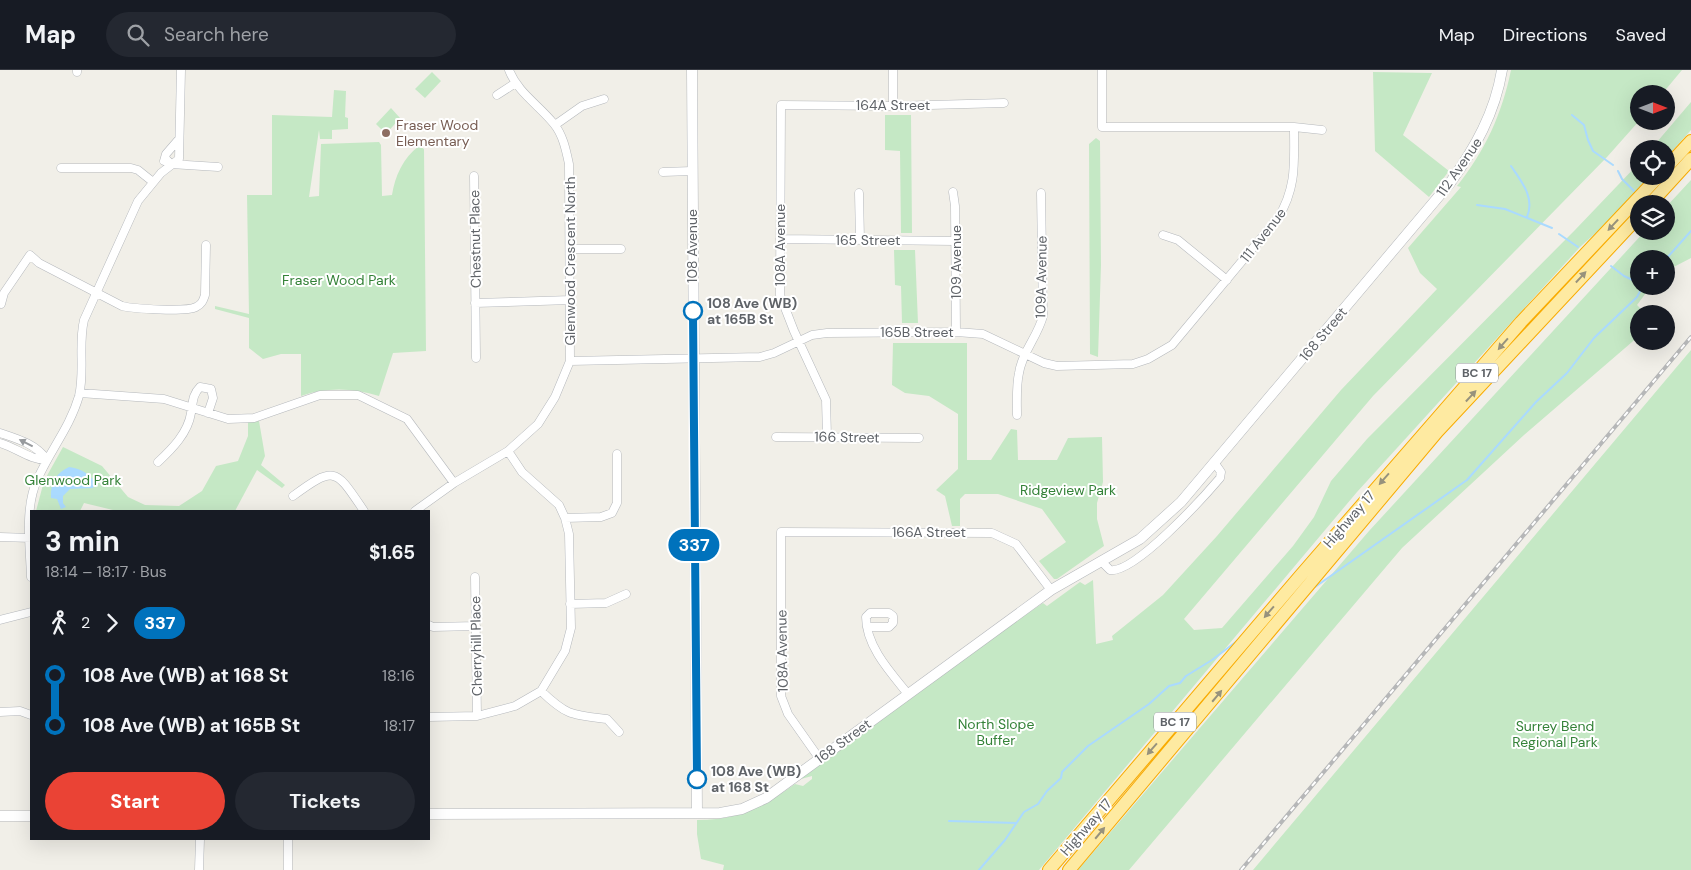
<!DOCTYPE html>
<meta charset="utf-8">
<style>
:root{--surface:#171b24;--page:#242831;--text:#f1f3f6;--muted:#9ea1a6;--line:#363941;--accent:#ea4335}
body{margin:0;font-family:"DM Sans",sans-serif;background:var(--page);color:var(--text);height:100vh;display:flex;flex-direction:column;font-size:19px;white-space:nowrap}
*{box-sizing:border-box;margin:0}
p{font-size:16px;color:var(--muted)}
.icon{flex:none;width:28px;height:28px;fill:none;stroke:currentColor;stroke-width:2;stroke-linecap:round;stroke-linejoin:round}
.map{position:relative;flex:1;overflow:hidden}
.details{position:absolute;left:30px;top:440px;width:400px;height:330px;display:flex;flex-direction:column;background:var(--surface);border-radius:0px;box-shadow:0 5px 20px #0002}
.details>*{flex:none}
.badge{padding:0 10px;border-radius:16px;font-size:18px;line-height:32px}
.needle{width:32px;rotate:90deg}
.buttons{position:absolute;left:1630px;top:15px;display:grid;gap:10px}
.buttons a{display:grid;place-items:center;width:45px;height:45px;border-radius:50%;background:var(--surface);box-shadow:0 5px 20px #0002;font-size:25px}
.map>.badge{position:absolute;translate:-50% -50%;box-shadow:0 0 0 2px #fff}
.legs{display:flex;align-items:center;gap:8px;height:55px;padding:0 15px;font-size:16px}
.legs p{margin-inline-start:auto}
.headline{display:flex;align-items:center;justify-content:space-between;height:85px;padding:0 15px}
h1{font-size:28px;font-weight:700;line-height:38px}
.button{display:flex;gap:10px;margin-top:auto;padding:10px 15px}
.button a{flex:1;height:58px;border-radius:30px;background:var(--accent);color:#fff;font-size:20px;font-weight:700;line-height:58px;text-align:center}
.button a+a{background:var(--page);color:var(--text)}
ul{padding:0 15px;list-style:none}
li{display:flex;align-items:center;gap:18px;height:50px;font-size:19px}
li i{display:grid;place-items:center;width:8px;height:100%;margin:0 6px;background:currentColor}
li i::after{content:'';width:12px;height:12px;margin:-6px;border:4px solid;border-radius:50%;background:var(--surface)}
li p{margin-inline-start:auto}
li:first-child i{background:linear-gradient(#0000 50%,currentColor 0)}
li:last-child i{background:linear-gradient(currentColor 50%,#0000 0)}
header{display:flex;align-items:center;gap:30px;box-sizing:border-box;height:70px;padding:0 25px;background:var(--surface);border-bottom:1px solid var(--line)}
header strong{font-size:24px}
nav{display:flex;gap:28px;margin-inline-start:auto;font-size:18px}
.search{width:350px;height:45px;background:var(--page);display:flex;align-items:center;gap:12px;box-sizing:border-box;padding:0 18px;border-radius:28px;color:var(--muted);font-size:19px}
.map>svg:first-child{display:block}
</style>
<header>
<strong>Map</strong>
<div class="search"><svg class="icon" aria-label="search" viewBox="0 0 24 24"><circle cx="10" cy="10" r="6"/><path d="M15 15l6 6"/></svg>Search here</div>
<nav><a>Map</a><a>Directions</a><a>Saved</a></nav>
</header>
<div class="map">
<svg width="1691" height="800" viewBox="0 0 1691 800">
<rect width="100%" height="100%" fill="#f1efe8"/>
<path fill="#c5e8c5" d="M1511,0H1682L1662,24H1639V51L1607,87L1373,326L1184,549L1194,560L1222,558L1293,476L1314,447L1331,411L1367,369L1575,160L1639,93V106H1649L1609,151L1580,177L1357,422L1039,800H723L724,795L701,789L697,764V750C739,750 762,737 795,714L803,716L812,709V706L801,709L802,707L1015,552L1043,533L1047,536L1080,512L1085,515L1093,510L1096,574L1113,570L1112,566L1163,525L1217,466L1341,320L1437,219L1420,203L1408,178L1461,117L1457,116C1485,81 1502,44 1511,0Z
M432,2L441,11L425,28L415,19Z
M1373,2L1432,3L1403,65L1449,101L1429,127L1375,81Z
M334,20L346,21L345,47L348,48V59L332,60V69H320L319,60L309,127L319,126L321,74L379,72L381,75L382,126L392,125C395,106 403,88 419,76L424,79L426,281L393,283L379,326C353,318 327,317 301,326V284H281L263,289L249,278V248L215,239V236L249,244L247,125H272V45L332,47Z
M1691,32V60L1666,88V79H1651Z
M391,38L400,48L386,64L376,54Z
M885,45H911L912,163H901L900,81L885,80Z
M1096,68L1100,71L1101,195L1098,287L1090,284L1089,74Z
M1691,110V188L1666,201V189H1639V216H1651L1637,235L1646,244H1639V266L1524,365L1402,478L1129,800H1078L1369,461L1645,161H1666V137Z
M894,180H915L918,253H902L901,216L895,215Z
M893,273H967V390H991L1011,359L1017,360L1018,390H1057L1068,368L1102,367L1103,412L1097,433V449L1104,476L1057,509H1054L1039,491L1066,472L1042,439L998,424H965L960,429V456H952L945,426L936,420L958,399V344L929,326L905,323L892,315Z
M1691,280V800H1253Z
M259,351L265,386L261,395L285,415L282,418L257,400L235,441H117L84,433L80,441H36L44,411L63,377L102,396L128,427L145,435L179,436L202,421L216,396L238,391L248,366V352Z"/>
<path fill="#aadaff" d="M69,397C81,399 87,402 95,412L93,418L70,419L63,426V433L66,437L61,439L57,429L51,428C50,413 56,403 69,397Z"/>
<g fill="none" stroke-linecap="round" stroke-linejoin="round">
<path stroke="#aadaff" stroke-width="2" d="M1572,45L1584,55L1588,70L1593,81L1613,95
M1511,96C1522,112 1535,128 1527,147
M1618,101L1622,109L1634,121
M1477,135L1505,139L1552,158
M1559,164L1578,177
M1666,189L1691,161
M1611,196L1624,206L1639,213
M1315,517L1467,410L1536,332L1567,303L1594,268L1637,227L1643,216
M949,751L1016,753
M979,800L1005,770L1024,742L1038,734L1047,721L1061,708L1062,702L1088,676L1149,634L1169,616L1180,613L1186,606L1212,590L1237,571"/>
<defs>
<path id="minor" d="M77,0V2
M893,0V36
M1102,0V57H1294L1322,60
M497,25L514,14
M555,55L582,36L604,29
M165,88L171,94L218,97
M164,91L166,84L179,69
M61,98H131L138,100L153,112
M663,102L692,101
M474,106L476,288
M953,122L955,136L956,262
M859,123L860,170
M1163,165L1178,170L1227,210
M780,169L955,171
M570,179H621
M475,233L571,230
M1,234L4,223L30,185L39,193L122,236C134,239 187,242 196,237C202,234 203,231 205,225L206,175
M570,291L760,287L774,283L812,265L827,263L956,262L983,264L1044,293L1057,296L1133,294L1148,289L1172,275L1278,148C1297,117 1294,92 1294,57
M80,323L164,329L228,349L254,348L320,325H358L407,349L454,413
M1017,345C1017,332 1016,316 1019,303C1022,282 1038,266 1043,246L1041,123
M0,363C18,369 36,374 47,390
M827,366L826,330L794,261L780,225L781,35L893,36L1004,33
M776,367L919,368
M0,373C17,378 30,390 47,390
M158,392C172,379 188,363 191,343C193,333 192,325 200,317L211,319L213,328L208,343
M293,426C336,394 336,400 364,441
M415,441L454,413L508,381L538,354L555,327L570,291L569,94C566,80 563,65 554,54C539,35 518,23 509,0
M565,448L601,447L612,443L617,433V384
M0,467L31,468
M1101,491L1110,500C1134,504 1203,428 1220,408L1221,402L1214,392
M31,507C30,475 24,437 38,408C51,379 70,357 79,326C85,301 78,275 84,250L138,131L161,103L179,89L181,0
M475,507L477,646
M570,534L606,533L626,524
M0,550L31,542
M429,555L433,557L476,556
M869,557H889L893,553V546L889,543H870L866,547C866,576 890,602 908,624
M541,621C567,646 572,645 607,649L619,662
M0,642L20,641L31,645
M429,647L477,646L515,636L541,621L565,581L571,558L569,464L565,448L559,435L522,402L508,381
M819,688L788,644L781,626V462L992,463L1016,474L1051,520
M199,800L200,769
M288,800V769"/>
<path id="tertiary" d="M692,0L697,743
M429,744L720,743L742,739L766,728L1051,520L1140,469L1181,432L1450,113C1475,78 1495,43 1502,0
M0,746H31"/>
<path id="trunk" d="M1666,98L1691,71
M1650,134L1691,89
M1049,800L1301,505L1521,252L1659,106
M1069,800L1437,362L1639,146"/>
</defs>
<use href="#minor" stroke="#b5b8bc" stroke-width="9"/>
<use href="#tertiary" stroke="#b5b8bc" stroke-width="11"/>
<use href="#trunk" stroke="#f9ab00" stroke-width="14"/>
<use href="#minor" stroke="#fff" stroke-width="8"/>
<use href="#tertiary" stroke="#fff" stroke-width="10"/>
<use href="#trunk" stroke="#feeaa1" stroke-width="12"/>
<defs>
<path id="rail" d="M1241,800L1691,267"/>
</defs>
<use href="#rail" stroke="#b6b7b8" stroke-width="4"/>
<use href="#rail" stroke="#fff" stroke-width="2" stroke-dasharray="5.5" stroke-linecap="butt"/>
</g>
<defs><path id="oneway-solid" d="M-6-.8H1V-3.2L6.5 0L1 3.2V.8H-6Z" transform="scale(1.25)"/></defs>
<g fill="#97927c">
<use href="#oneway-solid" transform="translate(1613 155) rotate(133)"/>
<use href="#oneway-solid" transform="translate(1581 207) rotate(-47)"/>
<use href="#oneway-solid" transform="translate(1503 274) rotate(131)"/>
<use href="#oneway-solid" transform="translate(1471 326) rotate(-47)"/>
<use href="#oneway-solid" transform="translate(1384 409) rotate(131)"/>
<use href="#oneway-solid" transform="translate(1269 542) rotate(131)"/>
<use href="#oneway-solid" transform="translate(1217 626) rotate(-50)"/>
<use href="#oneway-solid" transform="translate(1152 679) rotate(131)"/>
<use href="#oneway-solid" transform="translate(1100 763) rotate(-50)"/>
</g>
<use fill="#979a9d" href="#oneway-solid" transform="translate(26 373) rotate(-153)"/>
<g fill="none" stroke-linecap="round" stroke-linejoin="round">
<defs>
<path id="line-1" d="M693,241L697,709"/>
</defs>
<use href="#line-1" stroke="#fff" stroke-width="11"/>
<use href="#line-1" stroke="#0072bc" stroke-width="8"/>
</g>
<circle fill="#8d6e63" stroke="#fff" stroke-width="2" cx="386" cy="63" r="5"/>
<g fill="#fff" stroke="#0072bc" stroke-width="2.5">
<circle cx="693" cy="241" r="9"/>
<circle cx="697" cy="709" r="9"/>
</g>
<g text-anchor="middle" dominant-baseline="central" stroke-width="4" stroke-linejoin="round" paint-order="stroke">
<g fill="#fff" stroke="#8f9295" stroke-width="1">
<rect x="1456" y="293.5" width="42" height="19" rx="4"/>
<rect x="1154" y="642.5" width="42" height="19" rx="4"/>
</g>
<g font-size="12" font-weight="bold" fill="#5f6368">
<text x="1477" y="303">BC 17</text>
<text x="1175" y="652">BC 17</text>
</g>
<g font-size="14" fill="#5f6368" stroke="#fff">
<text x="893" y="35">164A Street</text>
<text transform="translate(1459 97) rotate(-55)">112 Avenue</text>
<text transform="translate(1263 165) rotate(-52)">111 Avenue</text>
<text transform="translate(475 169) rotate(-91)">Chestnut Place</text>
<text x="868" y="170">165 Street</text>
<text transform="translate(780 175) rotate(-90)">108A Avenue</text>
<text transform="translate(692 176) rotate(-90)">108 Avenue</text>
<text transform="translate(570 191) rotate(-90)">Glenwood Crescent North</text>
<text transform="translate(956 192) rotate(-90)">109 Avenue</text>
<text transform="translate(1041 207) rotate(-89)">109A Avenue</text>
<text x="917" y="262">165B Street</text>
<text transform="translate(1323 264) rotate(-50)">168 Street</text>
<text transform="translate(847 367) rotate(1)">166 Street</text>
<text transform="translate(1349 449) rotate(-49)">Highway 17</text>
<text x="929" y="462">166A Street</text>
<text transform="translate(476 576) rotate(-91)">Cherryhill Place</text>
<text transform="translate(782 581) rotate(-91)">108A Avenue</text>
<text transform="translate(843 671) rotate(-36)">168 Street</text>
<text transform="translate(1086 757) rotate(-49)">Highway 17</text>
</g>
<g font-size="14" fill="#785e54" stroke="#fff" text-anchor="start">
<text x="396" y="55">Fraser Wood<tspan x="396" dy="16">Elementary</tspan></text>
</g>
<g font-size="14" fill="#348238" stroke="#fff">
<text x="339" y="210">Fraser Wood Park</text>
<text x="73" y="410">Glenwood Park</text>
<text x="1068" y="420">Ridgeview Park</text>
<text x="996" y="654">North Slope<tspan x="996" dy="16">Buffer</tspan></text>
<text x="1555" y="656">Surrey Bend<tspan x="1555" dy="16">Regional Park</tspan></text>
</g>
<g font-size="14" font-weight="bold" fill="#5f6368" stroke="#fff" text-anchor="start">
<text x="707" y="233">108 Ave (WB)<tspan x="707" dy="16">at 165B St</tspan></text>
<text x="711" y="701">108 Ave (WB)<tspan x="711" dy="16">at 168 St</tspan></text>
</g>
</g>
</svg>
<div class="buttons">
<a><svg class="needle" viewBox="-14 -14 28 28"><path d="M0-13l5 13h-10z" fill="#e53935"/><path d="M0 13l5-13h-10z" fill="#9ea1a6"/></svg></a>
<a><svg class="icon" aria-label="locate" viewBox="0 0 24 24"><circle cx="12" cy="12" r="6"/><path d="M12 2v4M12 18v4M2 12h4M18 12h4"/></svg></a>
<a><svg class="icon" aria-label="layers" viewBox="0 0 24 24"><path d="M12 4l9 5-9 5-9-5zM3 14l9 5 9-5"/></svg></a>
<a>+</a>
<a>−</a>
</div>
<b class="badge" style="left:694px;top:475px;background:#0072bc;color:#fff">337</b>
<section class="details">
<div class="headline"><div><h1>3 min</h1><p>18:14 – 18:17 · Bus</p></div><b>$1.65</b></div>
<div class="legs"><svg class="icon" aria-label="walk" viewBox="0 0 24 24"><circle cx="13" cy="4" r="2"/><path d="M13 8l-2 6 4 7M11 14l-3 7M7 12l3-4h3l4 4"/></svg>2<svg class="icon" aria-label="forward" viewBox="0 0 24 24"><path d="M9 5l7 7-7 7"/></svg><b class="badge" style="background:#0072bc;color:#fff">337</b></div>
<ul>
<li><i style="color:#0072bc"></i><b>108 Ave (WB) at 168 St</b><p>18:16</p></li>
<li><i style="color:#0072bc"></i><b>108 Ave (WB) at 165B St</b><p>18:17</p></li>
</ul>
<div class="button"><a>Start</a><a>Tickets</a></div>
</section>
</div>
